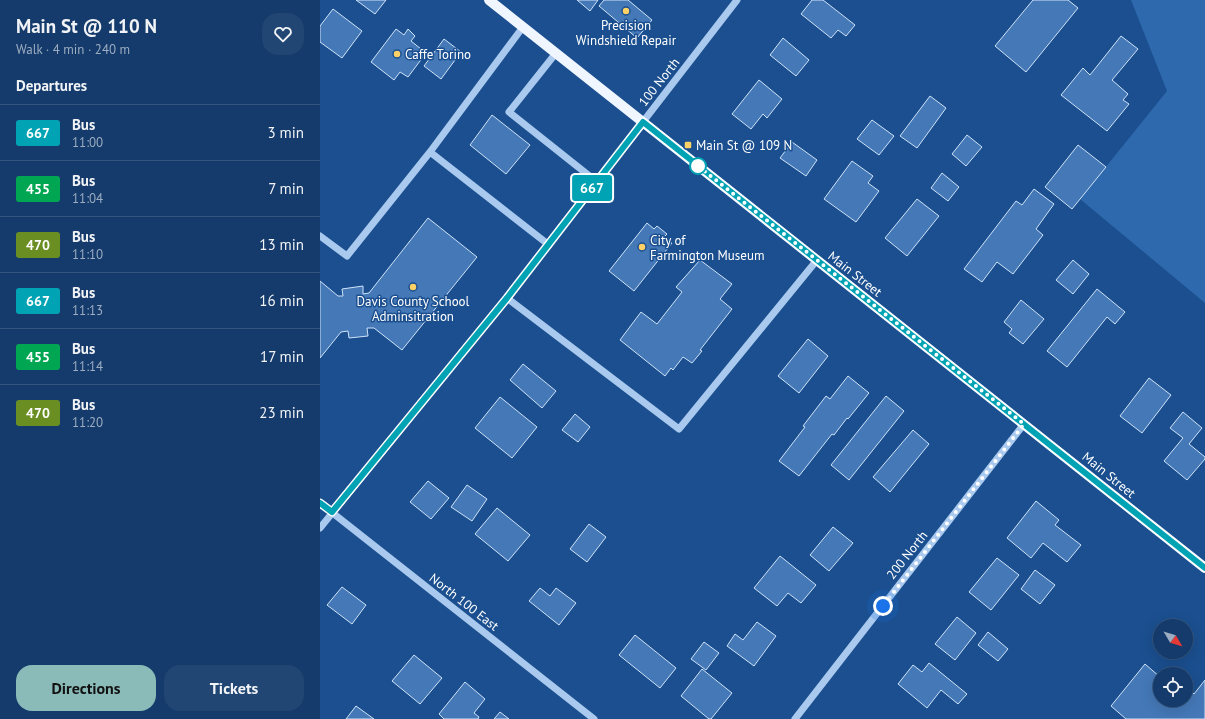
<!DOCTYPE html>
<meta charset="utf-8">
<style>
:root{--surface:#143b6b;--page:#214673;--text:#f1f3f6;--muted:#9dadc1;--line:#33557e;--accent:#8bbbb9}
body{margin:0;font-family:"PT Sans",sans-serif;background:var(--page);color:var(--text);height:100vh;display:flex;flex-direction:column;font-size:15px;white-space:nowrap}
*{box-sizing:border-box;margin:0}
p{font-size:13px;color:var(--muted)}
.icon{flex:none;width:22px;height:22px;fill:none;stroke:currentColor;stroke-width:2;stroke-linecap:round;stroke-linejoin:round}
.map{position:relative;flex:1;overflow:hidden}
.sheet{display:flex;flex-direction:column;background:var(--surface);width:320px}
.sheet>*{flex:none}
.badge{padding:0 8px;border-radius:3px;font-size:14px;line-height:26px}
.needle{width:26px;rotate:128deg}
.buttons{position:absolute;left:833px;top:619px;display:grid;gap:8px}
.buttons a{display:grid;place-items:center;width:40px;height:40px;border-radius:50%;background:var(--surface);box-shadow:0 4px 16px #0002,0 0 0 1px var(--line);font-size:20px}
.you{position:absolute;width:20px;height:20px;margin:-10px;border:3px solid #fff;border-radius:50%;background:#1a73e8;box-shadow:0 0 0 6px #1a73e833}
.map>.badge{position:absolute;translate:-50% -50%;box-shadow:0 0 0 2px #fff}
h2{padding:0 16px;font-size:15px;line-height:36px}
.round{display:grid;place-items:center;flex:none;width:42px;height:42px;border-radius:16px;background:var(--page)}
.overview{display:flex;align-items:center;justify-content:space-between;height:68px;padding:0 16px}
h1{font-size:19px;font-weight:800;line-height:30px}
.action{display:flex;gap:8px;margin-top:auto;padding:8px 16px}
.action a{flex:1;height:46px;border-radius:16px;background:var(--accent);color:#111;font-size:16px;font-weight:800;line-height:46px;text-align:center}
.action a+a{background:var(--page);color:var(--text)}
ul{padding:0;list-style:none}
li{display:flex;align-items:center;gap:12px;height:56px;padding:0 16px;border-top:1px solid var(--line)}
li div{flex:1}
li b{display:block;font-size:15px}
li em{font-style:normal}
li .badge{min-width:44px;font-weight:700;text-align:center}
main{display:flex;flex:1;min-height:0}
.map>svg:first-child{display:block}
</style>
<main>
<section class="sheet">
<div class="overview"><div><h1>Main St @ 110 N</h1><p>Walk · 4 min · 240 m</p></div><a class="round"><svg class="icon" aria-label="heart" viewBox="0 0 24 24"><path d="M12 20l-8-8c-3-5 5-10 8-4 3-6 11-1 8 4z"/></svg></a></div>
<h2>Departures</h2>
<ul>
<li><span class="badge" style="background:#00a3b4;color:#fff">667</span><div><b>Bus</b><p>11:00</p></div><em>3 min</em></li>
<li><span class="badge" style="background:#00a651;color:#fff">455</span><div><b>Bus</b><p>11:04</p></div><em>7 min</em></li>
<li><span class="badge" style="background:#6b8e23;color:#fff">470</span><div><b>Bus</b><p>11:10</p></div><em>13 min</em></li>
<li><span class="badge" style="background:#00a3b4;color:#fff">667</span><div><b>Bus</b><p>11:13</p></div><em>16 min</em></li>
<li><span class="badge" style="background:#00a651;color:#fff">455</span><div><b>Bus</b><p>11:14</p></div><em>17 min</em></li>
<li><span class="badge" style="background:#6b8e23;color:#fff">470</span><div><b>Bus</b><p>11:20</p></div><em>23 min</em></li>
</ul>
<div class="action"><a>Directions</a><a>Tickets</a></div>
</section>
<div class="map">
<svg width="885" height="719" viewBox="0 0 885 719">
<rect width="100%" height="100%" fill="#1b4f8f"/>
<path fill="#2e69ad" d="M811,0H885V303L760,199L847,91Z"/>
<path fill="#4478b7" stroke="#cfe3fa" d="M36,0H66L55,14Z
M257,0H278L270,11Z
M284,0H308L332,20L317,38L279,6Z
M492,0H503L535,25L526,36L518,30L511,38L481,14Z
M713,0H748L758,8L706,72L675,46Z
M13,9L42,31L22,58L0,42V26Z
M76,29L84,35L88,29L95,36L91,41L106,53L88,77L80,72L74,80L51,62Z
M801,36L818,49L792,80L808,94L803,100L809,104L787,131L741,95L763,68L770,75Z
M463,38L489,60L476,76L450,55Z
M124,39L141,52L121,79L104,66Z
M439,80L462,99L447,118L443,114L431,129L412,114Z
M610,96L626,108L597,148L580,136Z
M172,115L210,145L186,174L150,145Z
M552,120L574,136L559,155L537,139Z
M647,135L662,147L646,166L632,154Z
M472,142L497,160L486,176L460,158Z
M758,145L786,167L752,209L725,187Z
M532,161L553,176L548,183L559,191L536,222L504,199Z
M622,173L639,187L628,201L611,188Z
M714,189L734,204L716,229L723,235L693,274L677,262L662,282L644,269L696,201L702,205Z
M597,199L619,216L587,256L565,238Z
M108,218L157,257L82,350L54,328H47L48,336L29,338L28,331L21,332L0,358V281L18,296H23L22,289L43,286V294L49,293Z
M327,223L334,229L337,226L347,234L344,237L352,243L314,291L289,271Z
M380,260L412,284L400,299L412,309L380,350L382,351L372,363L363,357L353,370L351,368L345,376L300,340L321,312L337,324L362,292L356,287Z
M753,260L769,274L753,294L736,280Z
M777,289L805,312L795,324L787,317L747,367L727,351Z
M701,300L724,319L703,344L689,333L692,329L684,322Z
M488,339L508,356L479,393L458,376Z
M203,364L236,391L222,408L190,380Z
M528,376L549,393L528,419L527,418L514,435L512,434L479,476L459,461L485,427L483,426L506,396L510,399Z
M829,378L851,395L822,433L800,416Z
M566,396L584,411L529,480L511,465Z
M180,397L217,427L192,458L155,428Z
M863,412L882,428L869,444L885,457V459L867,480L844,461L863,438L850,428Z
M255,414L270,427L258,442L242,430Z
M593,430L609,444L570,492L553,477Z
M108,481L129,498L111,519L90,502Z
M147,485L167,499L152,521L131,507Z
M716,501L739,520L735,525L761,545L747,562L723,543L711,558L687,538Z
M177,508L210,535L188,561L155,534Z
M269,524L286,537L267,562L250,549Z
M513,527L533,543L509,571L490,555Z
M460,556L496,585L481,603L468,593L457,606L434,588Z
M677,558L699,575L671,610L649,592Z
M715,570L735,585L720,604L701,589Z
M22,587L46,605L32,624L7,605Z
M220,588L230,596L236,588L256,603L239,625L209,601Z
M637,617L656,633L635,660L615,644Z
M437,622L456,636L434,666L407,646L415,634L423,640Z
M668,632L688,649L678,661L658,645Z
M315,635L356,668L340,688L299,655Z
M384,642L399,653L386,670L371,659Z
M94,655L122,678L100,704L72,681Z
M609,663L647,694L638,704L621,690L607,708L578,684L593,665L602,672Z
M825,664L840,677V700H866V687L874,694L885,680V719H806L791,706Z
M382,669L412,693L391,719H389L361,696Z
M145,682L165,699L154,713L159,717L158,719H124L119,714Z
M36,706L54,719H26Z
M180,712L189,719H174Z"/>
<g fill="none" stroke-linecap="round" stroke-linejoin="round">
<path stroke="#a9c9ee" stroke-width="7" d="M236,53L189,112L277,182
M110,152L229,245
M0,236L27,256L110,152L203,27
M187,298L359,429L497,260
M0,503L274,719
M0,528L187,298L417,0
M475,719L704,424"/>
<path stroke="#f0f6ff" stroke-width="10" d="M169,0L885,568"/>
</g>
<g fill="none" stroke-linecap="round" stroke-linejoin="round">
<defs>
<path id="line" d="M0,503L12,512L187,298L323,122L885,568"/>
</defs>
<use href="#line" stroke="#fff" stroke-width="9"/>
<use href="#line" stroke="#00a3b4" stroke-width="6"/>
<path stroke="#fff" stroke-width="4" stroke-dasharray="0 7.2" d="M378,166L373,162L704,424L563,606"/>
</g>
<g fill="#ffd166" stroke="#1b4f8f" stroke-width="1.5">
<circle cx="306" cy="11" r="4"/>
<circle cx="77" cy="54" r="4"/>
<rect x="364" y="141" width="8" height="8" rx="2"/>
<circle cx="322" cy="247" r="4"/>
<circle cx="93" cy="287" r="4"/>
</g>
<circle fill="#fff" stroke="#00a3b4" stroke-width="2" cx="378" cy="166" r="8"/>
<g text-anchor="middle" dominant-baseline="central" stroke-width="3" stroke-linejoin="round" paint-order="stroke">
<g font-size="13" fill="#fff" stroke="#1b4f8f" text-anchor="start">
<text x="306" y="25" text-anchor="middle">Precision<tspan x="306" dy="15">Windshield Repair</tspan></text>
<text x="85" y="54">Caffe Torino</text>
<text x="376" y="145">Main St @ 109 N</text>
<text x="330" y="240">City of<tspan x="330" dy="15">Farmington Museum</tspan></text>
<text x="93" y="301" text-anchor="middle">Davis County School<tspan x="93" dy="15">Adminsitration</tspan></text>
</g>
<g font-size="13" fill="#fff" stroke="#1b4f8f">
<text transform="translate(339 82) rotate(-52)">100 North</text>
<text transform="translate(535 274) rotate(38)">Main Street</text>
<text transform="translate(789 475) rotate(39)">Main Street</text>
<text transform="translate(587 555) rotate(-52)">200 North</text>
<text transform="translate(144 602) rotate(38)">North 100 East</text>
</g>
</g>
</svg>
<div class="buttons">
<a><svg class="needle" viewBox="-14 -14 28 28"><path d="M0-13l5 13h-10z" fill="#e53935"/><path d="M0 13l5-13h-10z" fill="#9dadc1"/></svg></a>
<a><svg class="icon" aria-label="locate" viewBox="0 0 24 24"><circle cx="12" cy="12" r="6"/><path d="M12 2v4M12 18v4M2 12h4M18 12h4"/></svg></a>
</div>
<div class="you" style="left:563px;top:606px"></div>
<b class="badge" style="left:272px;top:188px;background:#00a3b4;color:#fff">667</b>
</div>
</main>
